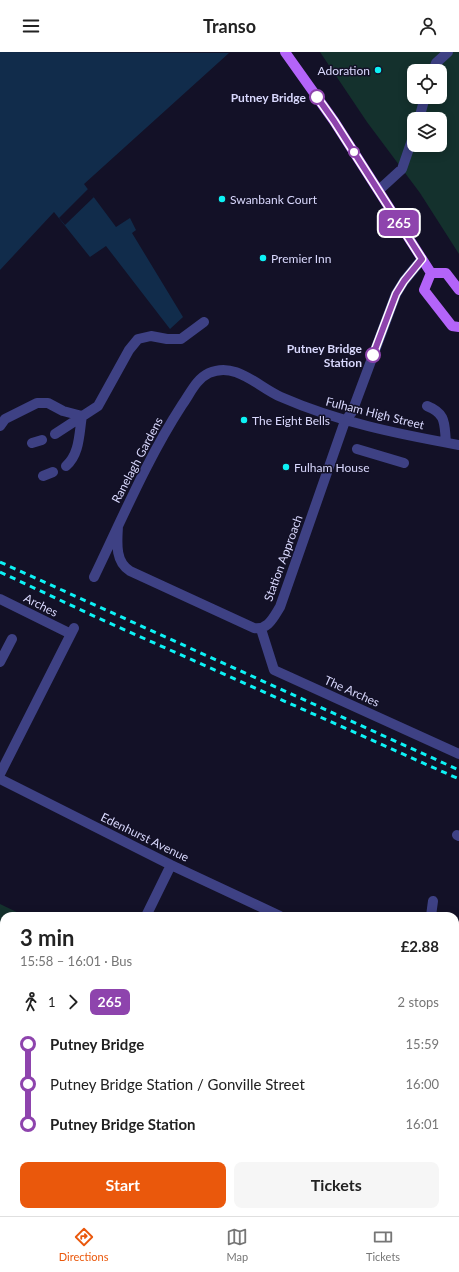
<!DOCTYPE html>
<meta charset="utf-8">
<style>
:root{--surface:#fff;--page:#f6f6f6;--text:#222;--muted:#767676;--line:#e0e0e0;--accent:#ea580c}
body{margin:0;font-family:Lato,sans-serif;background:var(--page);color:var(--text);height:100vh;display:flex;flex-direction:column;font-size:15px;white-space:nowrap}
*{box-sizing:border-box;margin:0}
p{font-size:13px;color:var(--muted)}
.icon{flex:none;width:22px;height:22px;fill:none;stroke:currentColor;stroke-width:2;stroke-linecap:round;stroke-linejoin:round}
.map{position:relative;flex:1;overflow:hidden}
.sheet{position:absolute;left:0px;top:860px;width:459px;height:304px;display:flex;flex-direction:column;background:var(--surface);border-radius:12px 12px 0 0;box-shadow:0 2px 10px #0003}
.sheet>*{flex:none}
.badge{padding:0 8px;border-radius:6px;font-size:14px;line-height:26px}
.fabs{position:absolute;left:407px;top:12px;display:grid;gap:8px}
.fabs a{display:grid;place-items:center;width:40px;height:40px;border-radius:8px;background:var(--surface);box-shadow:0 2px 10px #0003;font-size:20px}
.map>.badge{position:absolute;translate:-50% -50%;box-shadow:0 0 0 2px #fff}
.legs{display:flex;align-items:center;gap:6px;height:44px;padding:0 20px;font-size:13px}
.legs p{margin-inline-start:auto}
.headline{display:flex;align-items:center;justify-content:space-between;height:68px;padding:0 20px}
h1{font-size:22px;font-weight:700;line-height:30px}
.action{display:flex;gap:8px;margin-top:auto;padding:8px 20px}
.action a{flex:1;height:46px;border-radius:8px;background:var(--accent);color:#fff;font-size:16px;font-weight:700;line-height:46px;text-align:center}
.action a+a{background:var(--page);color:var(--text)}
ul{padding:0 20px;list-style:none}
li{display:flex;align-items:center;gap:14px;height:40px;font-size:15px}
li i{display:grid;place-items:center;width:6px;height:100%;margin:0 5px;background:currentColor}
li i::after{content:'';width:10px;height:10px;margin:-5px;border:3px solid;border-radius:50%;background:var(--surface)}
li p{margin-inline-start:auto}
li:first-child i{background:linear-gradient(#0000 50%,currentColor 0)}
li:last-child i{background:linear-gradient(currentColor 50%,#0000 0)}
header{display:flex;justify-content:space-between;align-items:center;height:52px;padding:0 20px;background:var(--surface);font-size:18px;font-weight:700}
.tab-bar{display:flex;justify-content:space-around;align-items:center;height:56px;border-top:1px solid var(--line);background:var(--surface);font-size:11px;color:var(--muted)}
.tab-bar a{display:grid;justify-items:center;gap:2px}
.tab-bar .selected{color:var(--accent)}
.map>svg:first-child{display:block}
</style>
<header><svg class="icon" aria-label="menu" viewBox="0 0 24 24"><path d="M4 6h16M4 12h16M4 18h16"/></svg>Transo<svg class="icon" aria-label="person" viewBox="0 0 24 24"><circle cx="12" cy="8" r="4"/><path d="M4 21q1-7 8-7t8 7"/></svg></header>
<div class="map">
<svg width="459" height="1164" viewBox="0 0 459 1164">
<rect width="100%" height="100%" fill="#131127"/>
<path fill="#14312d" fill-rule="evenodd" d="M320,0H459V202L420,141L367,70ZM414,19H440V45H414ZM414,67H440V93H414Z
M0,852L25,864H4V1064L0,1062Z"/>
<path fill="#112c4b" d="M0,0L229,1L84,132L116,175L130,166L136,178L132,181L183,265L170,277L106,194L90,205L54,160L0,218Z"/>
<path fill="#131127" d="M88,137L94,145L65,173L59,166Z"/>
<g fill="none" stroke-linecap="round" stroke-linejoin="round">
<path stroke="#3e4184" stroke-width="10" d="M433,19L436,11L448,0
M419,67L425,45
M379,138L402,117L414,82
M427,354C447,362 444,372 446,390
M0,374L5,367L37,351H48L63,359L82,364
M55,382L98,354L129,298L138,287L151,284L167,287H181L204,270
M32,391L42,388
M357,397L404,411
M66,414C80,402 79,381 82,364
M43,424L53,420
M118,474C117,491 115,510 130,519L254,576C268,578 273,566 280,555L345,369L352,360L396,242L404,229L422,207
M94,525C122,467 147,407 182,353C190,342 196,327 209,321C236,309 258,335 281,345C338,370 398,382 459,393
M0,547L71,582
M261,577L274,618L459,702
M0,610L12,587
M0,722L74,576
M0,727L171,813L280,864
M457,783L459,784
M146,864L171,813
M431,864L433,849
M455,897L459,899
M455,949L459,951
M0,1160L4,1152
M420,1160L429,1164"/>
<path stroke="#b464f9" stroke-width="10" d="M285,0L334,69L431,221
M431,221L424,238L452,274L459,275
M431,221H446L459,238"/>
<path stroke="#0df2f5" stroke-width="3" stroke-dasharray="6 5" stroke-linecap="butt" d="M0,510L459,718
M0,520L96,565L459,727"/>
</g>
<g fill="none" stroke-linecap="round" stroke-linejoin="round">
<defs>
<path id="line-1" d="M317,45L334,69L422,207L404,229L396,242L373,303"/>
</defs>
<use href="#line-1" stroke="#fff" stroke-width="9"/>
<use href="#line-1" stroke="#8e44ad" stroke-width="6"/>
</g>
<g fill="#0df2f5" stroke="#131127" stroke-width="1.5">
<circle cx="378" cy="18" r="4"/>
<circle cx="222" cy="147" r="4"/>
<circle cx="263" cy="206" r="4"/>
<circle cx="244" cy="368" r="4"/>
<circle cx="286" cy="415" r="4"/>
</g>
<g fill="#fff" stroke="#8e44ad" stroke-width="2">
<circle cx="317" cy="45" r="7"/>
<circle cx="354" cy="100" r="5"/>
<circle cx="373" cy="303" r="7"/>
</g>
<g text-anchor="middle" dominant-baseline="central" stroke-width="3" stroke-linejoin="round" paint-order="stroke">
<g font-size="12" fill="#d9d8fd" stroke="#131127" text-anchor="start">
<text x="370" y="18" text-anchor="end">Adoration</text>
<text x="230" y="147">Swanbank Court</text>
<text x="271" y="206">Premier Inn</text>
<text x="252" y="368">The Eight Bells</text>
<text x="294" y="415">Fulham House</text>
</g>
<g font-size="12" font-weight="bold" fill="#d9d8fd" stroke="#131127" text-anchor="end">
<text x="306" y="45">Putney Bridge</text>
<text x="362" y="296">Putney Bridge<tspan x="362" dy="14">Station</tspan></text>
</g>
<g font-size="12" fill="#d9d8fd" stroke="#131127">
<text transform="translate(375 361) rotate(14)">Fulham High Street</text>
<text transform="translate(137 408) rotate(-62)">Ranelagh Gardens</text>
<text transform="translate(283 506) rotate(-70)">Station Approach</text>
<text transform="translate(41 553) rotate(27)">Arches</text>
<text transform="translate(352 639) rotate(24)">The Arches</text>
<text transform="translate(145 785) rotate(26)">Edenhurst Avenue</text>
</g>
</g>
</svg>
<div class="fabs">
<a><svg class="icon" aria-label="locate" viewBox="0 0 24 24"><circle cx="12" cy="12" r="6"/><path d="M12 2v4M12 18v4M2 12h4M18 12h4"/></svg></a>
<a><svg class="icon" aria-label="layers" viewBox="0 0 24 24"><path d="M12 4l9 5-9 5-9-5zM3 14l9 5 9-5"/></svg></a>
</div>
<b class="badge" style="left:399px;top:171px;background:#8e44ad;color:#fff">265</b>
<section class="sheet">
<div class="headline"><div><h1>3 min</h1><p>15:58 – 16:01 · Bus</p></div><b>£2.88</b></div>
<div class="legs"><svg class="icon" aria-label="walk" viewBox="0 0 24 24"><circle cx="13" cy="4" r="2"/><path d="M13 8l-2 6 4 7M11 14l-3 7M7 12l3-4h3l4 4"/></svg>1<svg class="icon" aria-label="forward" viewBox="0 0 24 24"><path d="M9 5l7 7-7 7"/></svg><b class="badge" style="background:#8e44ad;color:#fff">265</b><p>2 stops</p></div>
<ul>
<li><i style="color:#8e44ad"></i><b>Putney Bridge</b><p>15:59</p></li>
<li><i style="color:#8e44ad"></i><span>Putney Bridge Station / Gonville Street</span><p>16:00</p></li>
<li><i style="color:#8e44ad"></i><b>Putney Bridge Station</b><p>16:01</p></li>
</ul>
<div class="action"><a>Start</a><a>Tickets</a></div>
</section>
</div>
<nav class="tab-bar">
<a class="selected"><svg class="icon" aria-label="directions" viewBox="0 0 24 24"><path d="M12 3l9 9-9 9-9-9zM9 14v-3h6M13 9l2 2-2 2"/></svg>Directions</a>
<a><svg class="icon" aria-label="map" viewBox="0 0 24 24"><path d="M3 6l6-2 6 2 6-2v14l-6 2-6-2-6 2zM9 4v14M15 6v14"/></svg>Map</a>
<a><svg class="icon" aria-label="tickets" viewBox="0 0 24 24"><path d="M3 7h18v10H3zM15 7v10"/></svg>Tickets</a>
</nav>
